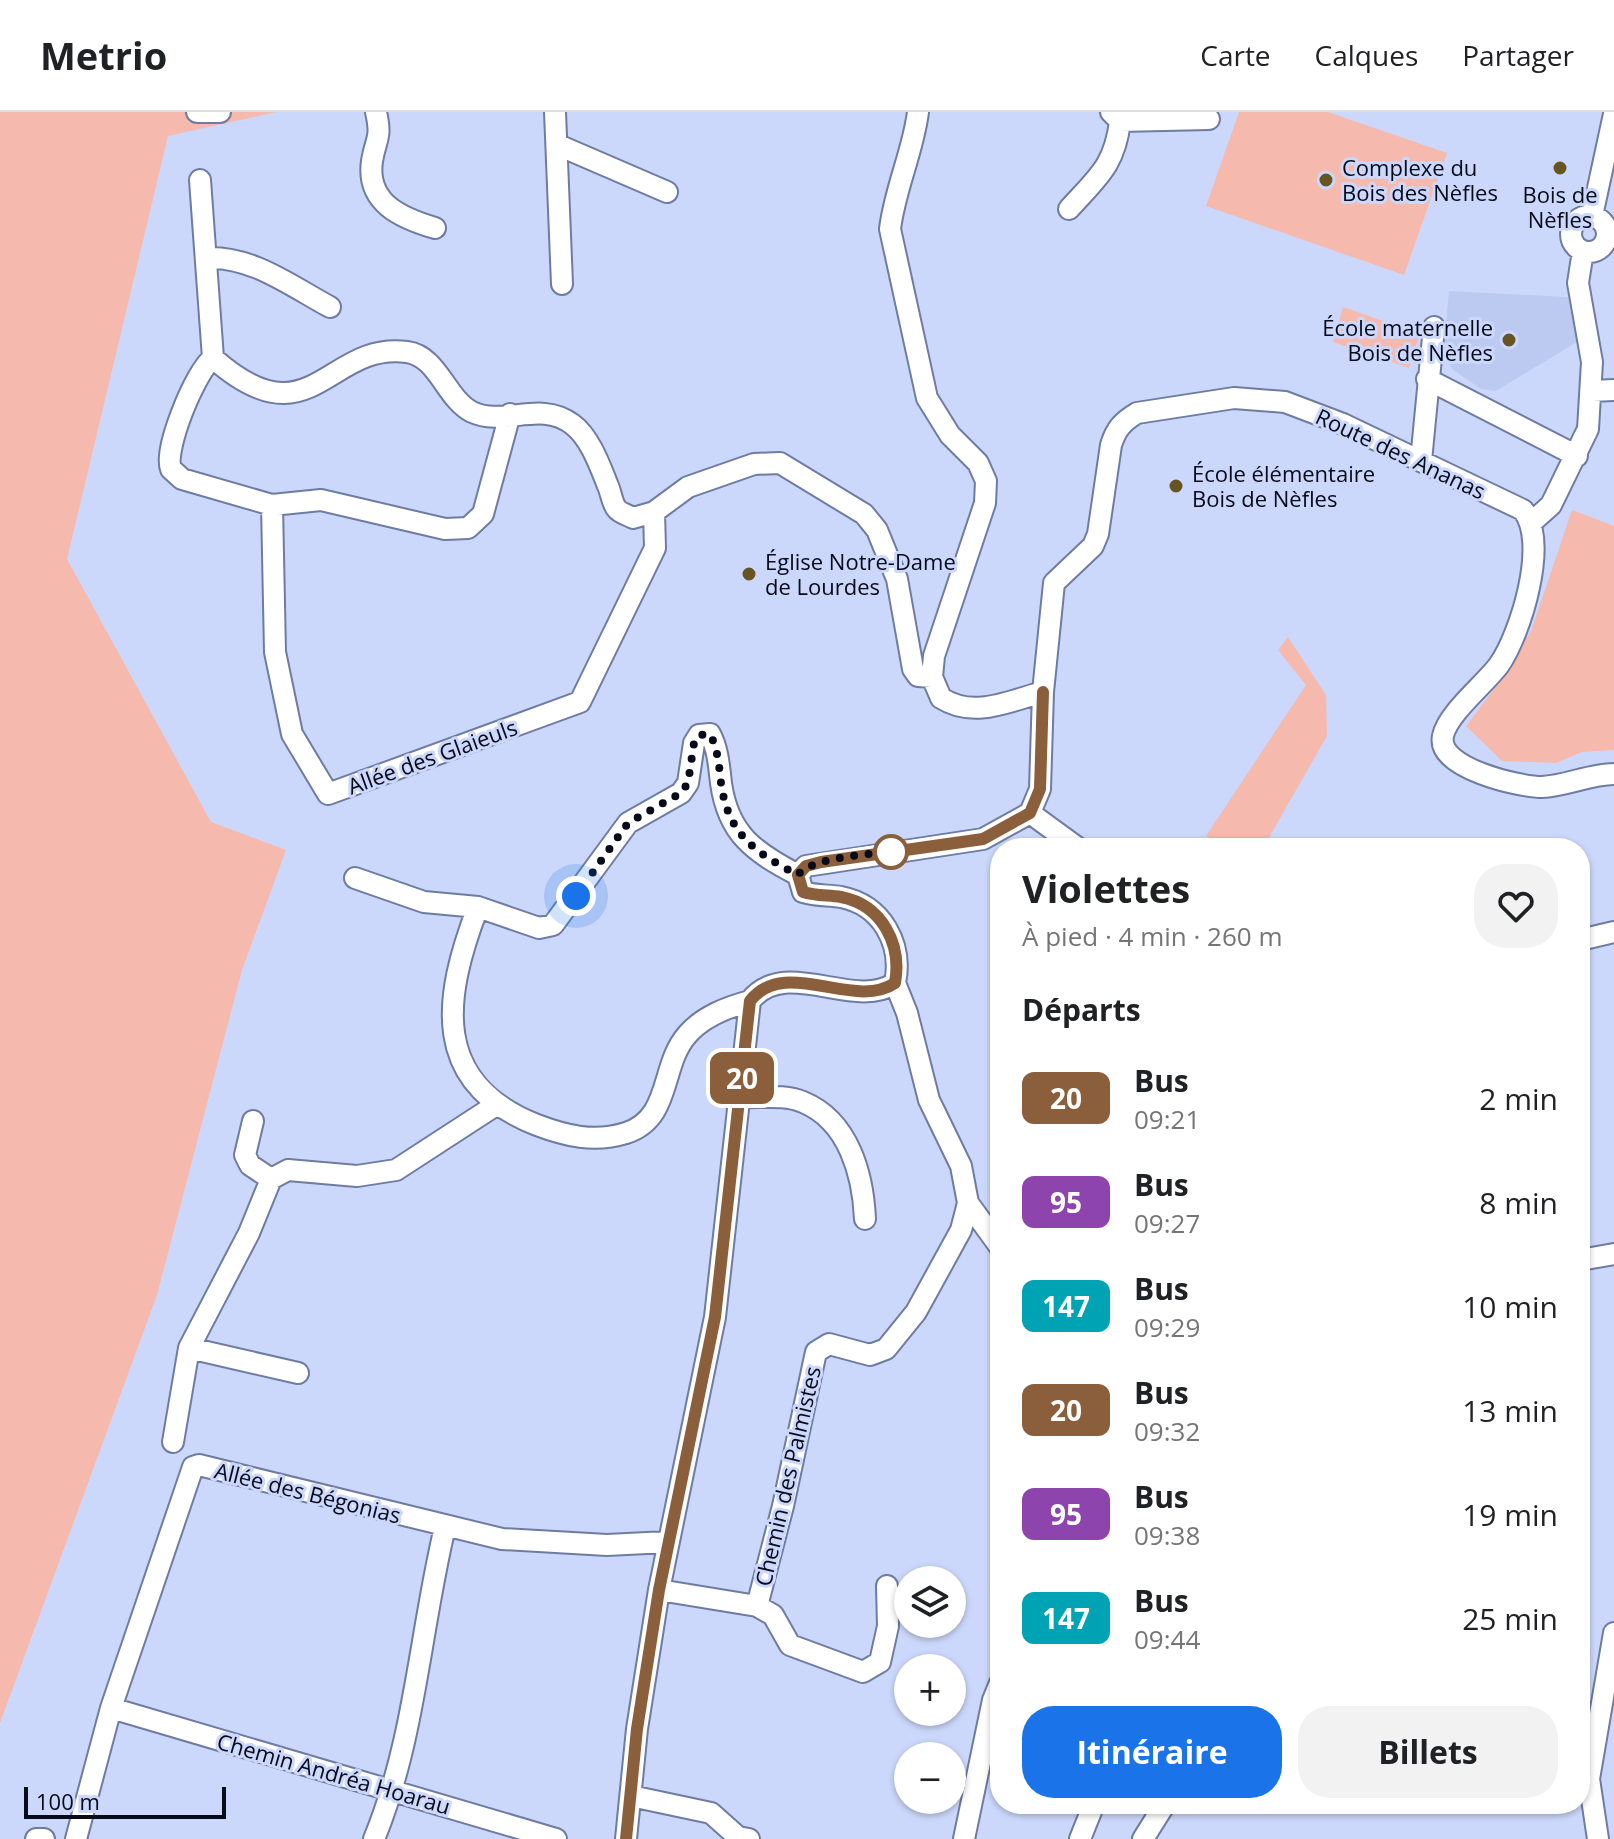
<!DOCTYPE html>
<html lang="fr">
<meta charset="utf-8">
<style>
:root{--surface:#fff;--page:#f2f2f2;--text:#202124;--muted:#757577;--line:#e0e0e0;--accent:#1a73e8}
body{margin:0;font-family:"Open Sans",sans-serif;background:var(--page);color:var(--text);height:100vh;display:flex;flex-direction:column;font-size:30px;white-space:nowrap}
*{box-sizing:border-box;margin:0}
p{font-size:26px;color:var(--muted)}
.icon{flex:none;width:44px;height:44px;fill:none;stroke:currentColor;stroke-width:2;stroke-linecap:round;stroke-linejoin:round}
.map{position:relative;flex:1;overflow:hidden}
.side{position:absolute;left:990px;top:726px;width:600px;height:976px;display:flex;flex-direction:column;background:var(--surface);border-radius:32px;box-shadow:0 2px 6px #0004}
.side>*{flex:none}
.badge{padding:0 16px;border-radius:12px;font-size:28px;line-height:52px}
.fabs{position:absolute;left:894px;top:1454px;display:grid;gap:16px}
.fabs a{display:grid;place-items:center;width:72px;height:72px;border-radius:50%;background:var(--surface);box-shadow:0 2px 6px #0004;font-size:40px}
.scale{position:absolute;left:24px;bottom:20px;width:202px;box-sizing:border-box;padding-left:8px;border:4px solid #070a19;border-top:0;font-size:22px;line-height:28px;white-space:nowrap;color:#070a19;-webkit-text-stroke:6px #ccd8fb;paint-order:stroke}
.you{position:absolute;width:40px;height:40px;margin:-20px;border:6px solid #fff;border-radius:50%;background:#1a73e8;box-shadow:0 0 0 12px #1a73e833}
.map>.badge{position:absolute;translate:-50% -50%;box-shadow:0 0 0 4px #fff}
h2{padding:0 32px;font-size:30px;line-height:72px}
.round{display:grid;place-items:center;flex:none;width:84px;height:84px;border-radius:32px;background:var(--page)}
.overview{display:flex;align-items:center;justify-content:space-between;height:136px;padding:0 32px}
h1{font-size:38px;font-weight:700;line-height:60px}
.primary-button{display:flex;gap:16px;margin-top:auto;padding:16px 32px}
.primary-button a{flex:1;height:92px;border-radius:32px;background:var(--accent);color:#fff;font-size:32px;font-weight:700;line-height:92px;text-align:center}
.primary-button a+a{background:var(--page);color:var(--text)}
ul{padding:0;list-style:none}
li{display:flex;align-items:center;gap:24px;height:104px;padding:0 32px}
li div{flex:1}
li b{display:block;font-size:30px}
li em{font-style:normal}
li .badge{min-width:88px;font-weight:700;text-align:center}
header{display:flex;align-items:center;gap:48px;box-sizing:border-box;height:112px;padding:0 40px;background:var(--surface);border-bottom:2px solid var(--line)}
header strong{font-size:38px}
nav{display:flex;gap:44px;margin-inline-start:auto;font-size:28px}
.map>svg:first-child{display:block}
</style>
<header>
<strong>Metrio</strong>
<nav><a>Carte</a><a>Calques</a><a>Partager</a></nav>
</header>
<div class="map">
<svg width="1614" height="1727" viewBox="0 0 1614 1727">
<rect width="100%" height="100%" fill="#ccd8fb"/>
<path fill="#bccaf2" d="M1449,179L1568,185L1577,230L1496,279L1481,277L1453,258L1443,242Z"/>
<path fill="#f6b9ae" d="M0,0H276L168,24L67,447L211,710L286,738L242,858L157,1183L0,1611Z
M1239,0H1328L1447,41L1404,163L1206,94Z
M1343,195L1420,222L1409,256L1333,230Z
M1572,398L1614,414V638L1582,640L1556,651L1502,649L1466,614L1503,565L1531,519Z
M1288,525L1326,583L1327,624L1263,736H1223L1206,724L1306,573L1278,538Z"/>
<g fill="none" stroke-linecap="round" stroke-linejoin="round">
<defs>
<path id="minor" d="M197,0H220
M376,0C382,27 376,25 372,49C366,91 401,106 435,116
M555,0L562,172
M918,0C913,40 895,76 890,117L927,286L950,323L978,351L986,369L985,391L934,544L932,565L941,586C974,607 1009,589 1043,580
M1111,0L1120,9L1209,7
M558,33L667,80
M200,68L213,246C311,333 327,229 407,240C438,244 446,287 472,300C504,315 540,288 572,312C590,325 600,354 608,374C611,380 612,392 617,397C620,401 628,403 633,406L654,400L688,375L754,352L780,351L864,402L877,418L897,467L913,557L918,564L932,565
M1069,97C1098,65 1115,53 1120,9
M1592,104L1614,2
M1571 122a18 18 0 1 1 36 0a18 18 0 1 1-36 0Z
M207,146C252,144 291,174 330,195
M213,246C196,258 163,338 171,357L182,367L272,393L321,388L445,417L468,416L483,402L510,302
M1427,267L1577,344
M1592,279L1614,278
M1421,349L1434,215
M272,393L275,540L292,622L328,682L580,590L655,436L654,400
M1532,410L1551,393L1588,317L1592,250L1578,171L1583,139
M1030,701L1078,736
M355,766L424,790L478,795L539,816L553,813L628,711L681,681L688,671L694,631L699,623L710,622C718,637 719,654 721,671C728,722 754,740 798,763
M478,795C443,886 430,971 537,1013C566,1024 594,1031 626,1021C672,1006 660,954 687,923C703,904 728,895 750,889
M1580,828L1614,820
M740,985C760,986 785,982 803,990C849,1009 863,1063 865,1107
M253,1009L245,1043L250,1053L271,1067
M968,1091L1000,1135
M1580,1148L1614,1142
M189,1236L298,1261
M173,1330L189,1236L249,1121L271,1067L288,1058L357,1064L396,1058L496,993
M659,1478L757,1494L773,1503L790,1533L863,1560L880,1550L888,1514L887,1474
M757,1494L783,1394L816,1240L829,1232L870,1243L886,1237L916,1200L961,1118L968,1091L961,1054L929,988L907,901L895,871
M111,1596L556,1727
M631,1684L711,1701L738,1725L749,1727
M36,1727H44
M76,1727L111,1596L193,1355L199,1353L502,1427L607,1433L667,1430
M374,1727C415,1628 420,1519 445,1415
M626,1727L637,1617L659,1478L715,1205L750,889C785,844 854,899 895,871C903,832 882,793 841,785C828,783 816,784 803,780L798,763L806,754L983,727L1030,701L1040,677L1043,580L1054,471L1093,434L1098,422L1111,333C1116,317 1122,310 1137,301L1234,286L1285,290L1343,312L1523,398C1549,430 1521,521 1499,553C1485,572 1447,602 1443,624C1436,656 1519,675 1542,675C1566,674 1590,662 1614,662
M964,1727L993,1588L1000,1571
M1080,1727L1094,1692
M1143,1727L1165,1692
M1598,1727L1589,1667L1614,1521"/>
</defs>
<use href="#minor" stroke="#6e7ba3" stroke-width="24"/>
<use href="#minor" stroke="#fff" stroke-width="20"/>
</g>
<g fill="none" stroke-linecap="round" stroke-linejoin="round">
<defs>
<path id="line" d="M626,1727L637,1617L659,1478L715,1205L750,889C785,844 854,899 895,871C902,832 882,793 841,785C828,783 816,784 803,780L798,763L806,754L821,750L983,727L1030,701L1040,677L1043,580"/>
</defs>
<use href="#line" stroke="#fff" stroke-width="18"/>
<use href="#line" stroke="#8b5e3c" stroke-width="12"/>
<path stroke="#070a19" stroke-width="8" stroke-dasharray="0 14.4" d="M576,784L628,711L681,681L688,671L694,631L699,623L710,622C718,637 719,654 721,671C728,722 754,740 798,763C810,745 875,742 898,739L891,740"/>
</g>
<g fill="#652" stroke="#ccd8fb" stroke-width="3">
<circle cx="1560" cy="56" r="8"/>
<circle cx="1326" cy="68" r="8"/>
<circle cx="1509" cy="228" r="8"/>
<circle cx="1176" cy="374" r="8"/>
<circle cx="749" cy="462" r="8"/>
</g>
<circle fill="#fff" stroke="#8b5e3c" stroke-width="4" cx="891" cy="740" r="16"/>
<g text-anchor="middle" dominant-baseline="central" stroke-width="6" stroke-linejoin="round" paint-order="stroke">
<g font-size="22" fill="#070a19" stroke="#ccd8fb" text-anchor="start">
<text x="1342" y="55">Complexe du<tspan x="1342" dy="25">Bois des Nèfles</tspan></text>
<text x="1560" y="82" text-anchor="middle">Bois de<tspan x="1560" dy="25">Nèfles</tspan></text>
<text x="1493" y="215" text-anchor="end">École maternelle<tspan x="1493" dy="25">Bois de Nèfles</tspan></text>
<text x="1192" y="361">École élémentaire<tspan x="1192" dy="25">Bois de Nèfles</tspan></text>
<text x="765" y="449">Église Notre-Dame<tspan x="765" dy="25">de Lourdes</tspan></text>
</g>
<g font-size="22" fill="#070a19" stroke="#ccd8fb">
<text transform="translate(1401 341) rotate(25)">Route des Ananas</text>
<text transform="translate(432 644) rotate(-20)">Allée des Glaieuls</text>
<text transform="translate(787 1364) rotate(-77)">Chemin des Palmistes</text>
<text transform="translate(308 1380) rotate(14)">Allée des Bégonias</text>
<text transform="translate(334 1661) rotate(16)">Chemin Andréa Hoarau</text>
</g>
</g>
</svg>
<div class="fabs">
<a><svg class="icon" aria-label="layers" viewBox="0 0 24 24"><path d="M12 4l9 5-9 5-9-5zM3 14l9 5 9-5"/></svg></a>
<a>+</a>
<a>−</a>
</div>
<div class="scale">100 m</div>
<div class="you" style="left:576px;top:784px"></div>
<b class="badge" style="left:742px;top:966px;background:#8b5e3c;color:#fff">20</b>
<section class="side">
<div class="overview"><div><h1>Violettes</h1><p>À pied · 4 min · 260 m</p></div><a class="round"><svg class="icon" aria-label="heart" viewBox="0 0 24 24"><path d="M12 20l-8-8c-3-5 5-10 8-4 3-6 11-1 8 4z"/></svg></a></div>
<h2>Départs</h2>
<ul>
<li><span class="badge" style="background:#8b5e3c;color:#fff">20</span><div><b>Bus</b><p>09:21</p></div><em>2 min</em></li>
<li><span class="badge" style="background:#8e44ad;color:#fff">95</span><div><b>Bus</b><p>09:27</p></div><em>8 min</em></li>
<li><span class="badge" style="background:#00a3b4;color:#fff">147</span><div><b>Bus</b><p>09:29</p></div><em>10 min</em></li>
<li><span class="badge" style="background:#8b5e3c;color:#fff">20</span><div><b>Bus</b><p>09:32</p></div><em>13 min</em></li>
<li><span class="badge" style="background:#8e44ad;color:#fff">95</span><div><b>Bus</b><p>09:38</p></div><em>19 min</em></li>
<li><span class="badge" style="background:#00a3b4;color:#fff">147</span><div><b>Bus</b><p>09:44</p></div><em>25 min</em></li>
</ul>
<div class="primary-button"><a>Itinéraire</a><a>Billets</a></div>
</section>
</div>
